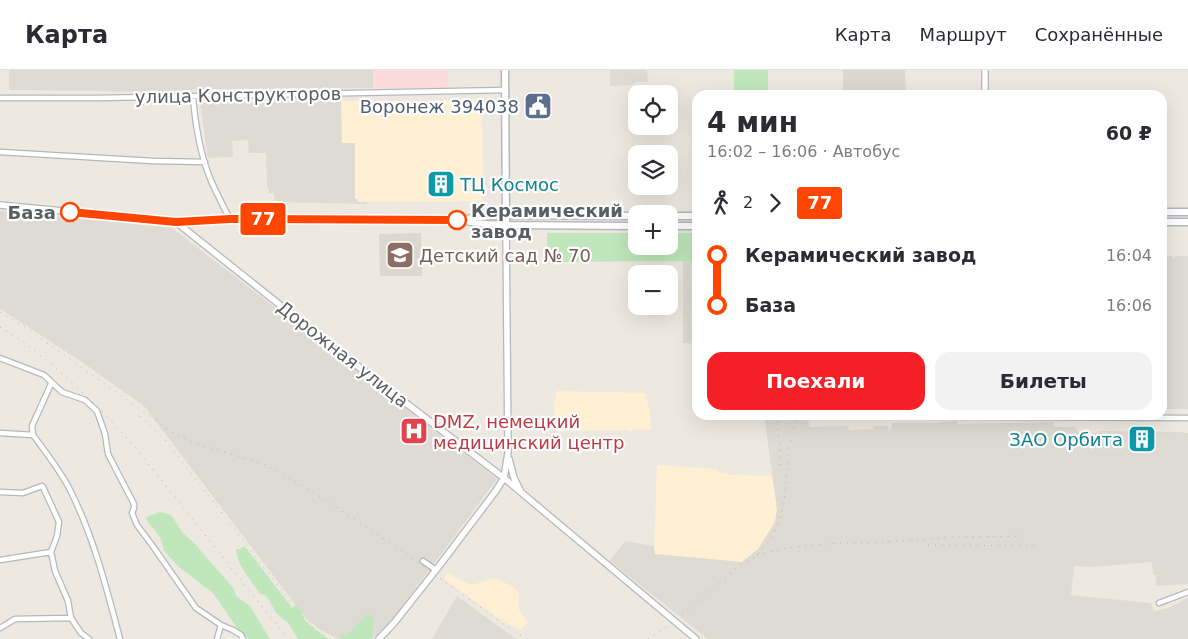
<!DOCTYPE html>
<html lang="ru">
<meta charset="utf-8">
<style>
:root{--surface:#fff;--page:#f2f2f3;--text:#2b2b33;--muted:#7c7c81;--line:#e1e1e2;--accent:#f51f26}
body{margin:0;font-family:"DejaVu Sans",sans-serif;background:var(--page);color:var(--text);height:100vh;display:flex;flex-direction:column;font-size:19px;white-space:nowrap}
*{box-sizing:border-box;margin:0}
p{font-size:16px;color:var(--muted)}
.icon{flex:none;width:28px;height:28px;fill:none;stroke:currentColor;stroke-width:2;stroke-linecap:round;stroke-linejoin:round}
.map{position:relative;flex:1;overflow:hidden}
.details{position:absolute;left:692px;top:20px;width:475px;height:330px;display:flex;flex-direction:column;background:var(--surface);border-radius:15px;box-shadow:0 5px 20px #0002}
.details>*{flex:none}
.badge{padding:0 10px;border-radius:4px;font-size:18px;line-height:32px}
.controls{position:absolute;left:628px;top:15px;display:grid;gap:10px}
.controls a{display:grid;place-items:center;width:50px;height:50px;border-radius:10px;background:var(--surface);box-shadow:0 5px 20px #0002;font-size:25px}
.map>.badge{position:absolute;translate:-50% -50%;box-shadow:0 0 0 2px #fff}
.legs{display:flex;align-items:center;gap:8px;height:55px;padding:0 15px;font-size:16px}
.legs p{margin-inline-start:auto}
.headline{display:flex;align-items:center;justify-content:space-between;height:85px;padding:0 15px}
h1{font-size:28px;font-weight:700;line-height:38px}
.cta{display:flex;gap:10px;margin-top:auto;padding:10px 15px}
.cta a{flex:1;height:58px;border-radius:15px;background:var(--accent);color:#fff;font-size:20px;font-weight:700;line-height:58px;text-align:center}
.cta a+a{background:var(--page);color:var(--text)}
ul{padding:0 15px;list-style:none}
li{display:flex;align-items:center;gap:18px;height:50px;font-size:19px}
li i{display:grid;place-items:center;width:8px;height:100%;margin:0 6px;background:currentColor}
li i::after{content:'';width:12px;height:12px;margin:-6px;border:4px solid;border-radius:50%;background:var(--surface)}
li p{margin-inline-start:auto}
li:first-child i{background:linear-gradient(#0000 50%,currentColor 0)}
li:last-child i{background:linear-gradient(currentColor 50%,#0000 0)}
header{display:flex;align-items:center;gap:30px;box-sizing:border-box;height:70px;padding:0 25px;background:var(--surface);border-bottom:1px solid var(--line)}
header strong{font-size:24px}
nav{display:flex;gap:28px;margin-inline-start:auto;font-size:18px}
.map>svg:first-child{display:block}
</style>
<header>
<strong>Карта</strong>
<nav><a>Карта</a><a>Маршрут</a><a>Сохранённые</a></nav>
</header>
<div class="map">
<svg width="1188" height="569" viewBox="0 0 1188 569">
<rect width="100%" height="100%" fill="#eee9e0"/>
<path fill="#fff0d4" d="M482,28L483,131L357,132L355,129V73L342,74L341,31H429Z
M556,321L645,323L650,343L651,360L634,359L632,362L628,360L555,361L554,331L556,330Z
M657,395L717,399L719,403H727V405L773,406L777,439L776,452L758,479L742,492L654,484Z
M448,502L457,509L472,515L494,508L512,516L519,523L518,538L527,552L521,560L504,552L444,509Z"/>
<path fill="#dedbd5" d="M9,0H373V18L203,19L160,22L9,20Z
M610,0H647L648,12H636L632,15L610,16Z
M341,31L342,73H355V129H357L358,132H367V134L274,132V123H269V118L267,117L266,83H249L248,70L232,71L233,87L208,88L200,33Z
M0,141L172,158L497,409L392,550L373,569H338L319,559L307,550L144,336L79,290L0,239Z
M1163,186H1172L1173,188H1175V186H1188V339H1163Z
M683,191H697V274L683,273Z
M764,345H808L809,357L848,356L849,360L874,359V356H888L889,363L890,359L892,358V353H939V352L957,351V354L1054,352V357H1075L1079,363H1099V361L1184,362V363H1188V514L1156,516V505H1153L1152,492L1092,497L1074,496L1071,525L1151,533L1154,541L1168,538L1188,528V569H708L610,491L611,489L625,471L654,476L655,484L742,492L758,479L775,452L777,439Z
M457,526L515,568L518,569H432Z"/>
<path fill="#ddd8cf" d="M843,0H905L906,25H843Z
M421,163L422,206H380L379,164Z"/>
<path fill="#fddadb" d="M373,0H448V18H373Z"/>
<path fill="#bfe7bb" d="M734,0H768V25H734Z
M547,163H636V176H669V163H697V191L550,192L547,190Z
M160,442L171,445L182,462L195,474L234,519L236,526L250,536L270,569H249L237,558L213,523L179,497L164,481L160,467L148,452L146,447Z
M243,476L247,479L293,539L296,535L303,541L302,545L306,552L328,569H298L288,553L276,543L268,528L265,525L260,524C251,510 237,496 236,479H240Z
M366,545H371L374,548L372,566L370,569H342L341,565H347Z"/>
<g fill="none" stroke-linecap="round" stroke-linejoin="round">
<defs>
<path id="minor" d="M193,26C195,52 199,78 208,103C214,119 222,134 230,149
M0,28H98L506,20
M0,82L153,91L205,92
M0,288L44,305L62,322L85,330L97,341L105,364L108,384L134,434V438L132,443L137,455L152,475L196,538L221,555L233,560L241,565L243,569
M827,345L830,346L1188,348
M0,363L33,365
M33,365C45,381 58,398 68,416C93,464 106,516 120,569
M33,365L32,356L51,314
M0,422L23,423L42,416L43,417L59,452L57,466L51,482L55,501L68,531L71,548
M0,490L51,482
M423,491L436,500
M1159,533L1188,522
M0,558L15,549L71,548L81,563L89,569
M217,569L221,555"/>
<path id="tertiary" d="M985,0V25
M0,135L176,152L230,149H376L457,150L476,153L506,155L508,383L504,408L495,422L436,500L394,553L379,569
M461,149L506,145
M176,152L334,278L504,408L696,569
M509,389L514,408L520,420"/>
<path id="secondary" d="M505,0L506,155L636,156
M1162,142H1188
M506,145L636,146
M669,146H698
M1162,152H1188
M669,156H698"/>
</defs>
<use href="#minor" stroke="#b4b8bc" stroke-width="7"/>
<use href="#tertiary" stroke="#b4b8bc" stroke-width="8"/>
<use href="#secondary" stroke="#b4b9bf" stroke-width="9"/>
<use href="#minor" stroke="#fff" stroke-width="4.5"/>
<use href="#tertiary" stroke="#fff" stroke-width="5.5"/>
<use href="#secondary" stroke="#fff" stroke-width="6"/>
<path stroke="#b1b2b3" stroke-width="1" stroke-dasharray="1 6" stroke-linecap="butt" d="M0,242L28,259L172,362L191,372L264,394L316,424L398,478L516,563L529,569
M0,257L25,273L59,301L102,341L135,377L288,569
M777,345L781,401
M140,346L167,372L306,552L318,562L331,569
M928,475L1035,476
M757,485L786,478L838,473H868L957,467L1025,466
M648,569L675,551L738,497L757,485L768,472L777,456L784,433L789,377L794,356L801,345"/>
</g>
<g fill="none" stroke-linecap="round" stroke-linejoin="round">
<defs>
<path id="line-1" d="M70,142L176,152L230,149L457,150"/>
</defs>
<use href="#line-1" stroke="#fff" stroke-width="11"/>
<use href="#line-1" stroke="#ff4500" stroke-width="8"/>
</g>
<defs>
<symbol id="civic-square" viewBox="-11 -11 22 22"><rect x="-9" y="-9" width="18" height="18" rx="4" fill="#5c6f8a" stroke="#fff"/><path d="M-.6-6.5H3V-4.5H.6V-3L4-1V1h2V6H-6V1h2V-1L-.6-3ZM-1.2 2.5V6h2.4V2.5Z" fill="#fff"/></symbol>
<symbol id="building-square" viewBox="-11 -11 22 22"><rect x="-9" y="-9" width="18" height="18" rx="4" fill="#0f9aa8" stroke="#fff"/><path d="M-4-6H4V6H1V3H-1V6H-4ZM-2.5-4.3h1.7v1.8h-1.7ZM.8-4.3h1.7v1.8H.8ZM-2.5-1h1.7V.8h-1.7ZM.8-1h1.7V.8H.8Z" fill="#fff"/></symbol>
<symbol id="school-square" viewBox="-11 -11 22 22"><rect x="-9" y="-9" width="18" height="18" rx="4" fill="#8d6e63" stroke="#fff"/><path d="M0-5L7-2L0 1L-7-2ZM-4 1L0 2.5L4 1V4Q0 6-4 4Z" fill="#fff"/></symbol>
<symbol id="hospital-square" viewBox="-11 -11 22 22"><rect x="-9" y="-9" width="18" height="18" rx="4" fill="#e0444e" stroke="#fff"/><path d="M-5-5h3v3.5h4V-5h3V5h-3V1.5h-4V5h-3Z" fill="#fff"/></symbol>
</defs>
<g fill-rule="evenodd">
<use href="#civic-square" x="522" y="20" width="32" height="32"/>
<use href="#building-square" x="425" y="98" width="32" height="32"/>
<use href="#school-square" x="384" y="169" width="32" height="32"/>
<use href="#hospital-square" x="398" y="345" width="32" height="32"/>
<use href="#building-square" x="1126" y="353" width="32" height="32"/>
</g>
<g fill="#fff" stroke="#ff4500" stroke-width="2.5">
<circle cx="70" cy="142" r="9"/>
<circle cx="457" cy="150" r="9"/>
</g>
<g text-anchor="middle" dominant-baseline="central" stroke-width="4.5" stroke-linejoin="round" paint-order="stroke">
<g font-size="18" fill="#595f63" stroke="#fff">
<text transform="translate(238 25) rotate(-1)">улица Конструкторов</text>
<text transform="translate(343 284) rotate(38)">Дорожная улица</text>
</g>
<g font-size="18" fill="#4e5e75" stroke="#fff" text-anchor="end">
<text x="519" y="36">Воронеж 394038</text>
</g>
<g font-size="18" fill="#0d838f" stroke="#fff" text-anchor="start">
<text x="460" y="114">ТЦ Космос</text>
<text x="1123" y="369" text-anchor="end">ЗАО Орбита</text>
</g>
<g font-size="18" font-weight="bold" fill="#595f63" stroke="#fff" text-anchor="start">
<text x="471" y="140">Керамический<tspan x="471" dy="21">завод</tspan></text>
<text x="56" y="142" text-anchor="end">База</text>
</g>
<g font-size="18" fill="#785e54" stroke="#fff" text-anchor="start">
<text x="419" y="185">Детский сад № 70</text>
</g>
<g font-size="18" fill="#be3a42" stroke="#fff" text-anchor="start">
<text x="433" y="351">DMZ, немецкий<tspan x="433" dy="21">медицинский центр</tspan></text>
</g>
</g>
</svg>
<div class="controls">
<a><svg class="icon" aria-label="locate" viewBox="0 0 24 24"><circle cx="12" cy="12" r="6"/><path d="M12 2v4M12 18v4M2 12h4M18 12h4"/></svg></a>
<a><svg class="icon" aria-label="layers" viewBox="0 0 24 24"><path d="M12 4l9 5-9 5-9-5zM3 14l9 5 9-5"/></svg></a>
<a>+</a>
<a>−</a>
</div>
<b class="badge" style="left:263px;top:149px;background:#ff4500;color:#fff">77</b>
<section class="details">
<div class="headline"><div><h1>4 мин</h1><p>16:02 – 16:06 · Автобус</p></div><b>60 ₽</b></div>
<div class="legs"><svg class="icon" aria-label="walk" viewBox="0 0 24 24"><circle cx="13" cy="4" r="2"/><path d="M13 8l-2 6 4 7M11 14l-3 7M7 12l3-4h3l4 4"/></svg>2<svg class="icon" aria-label="forward" viewBox="0 0 24 24"><path d="M9 5l7 7-7 7"/></svg><b class="badge" style="background:#ff4500;color:#fff">77</b></div>
<ul>
<li><i style="color:#ff4500"></i><b>Керамический завод</b><p>16:04</p></li>
<li><i style="color:#ff4500"></i><b>База</b><p>16:06</p></li>
</ul>
<div class="cta"><a>Поехали</a><a>Билеты</a></div>
</section>
</div>
